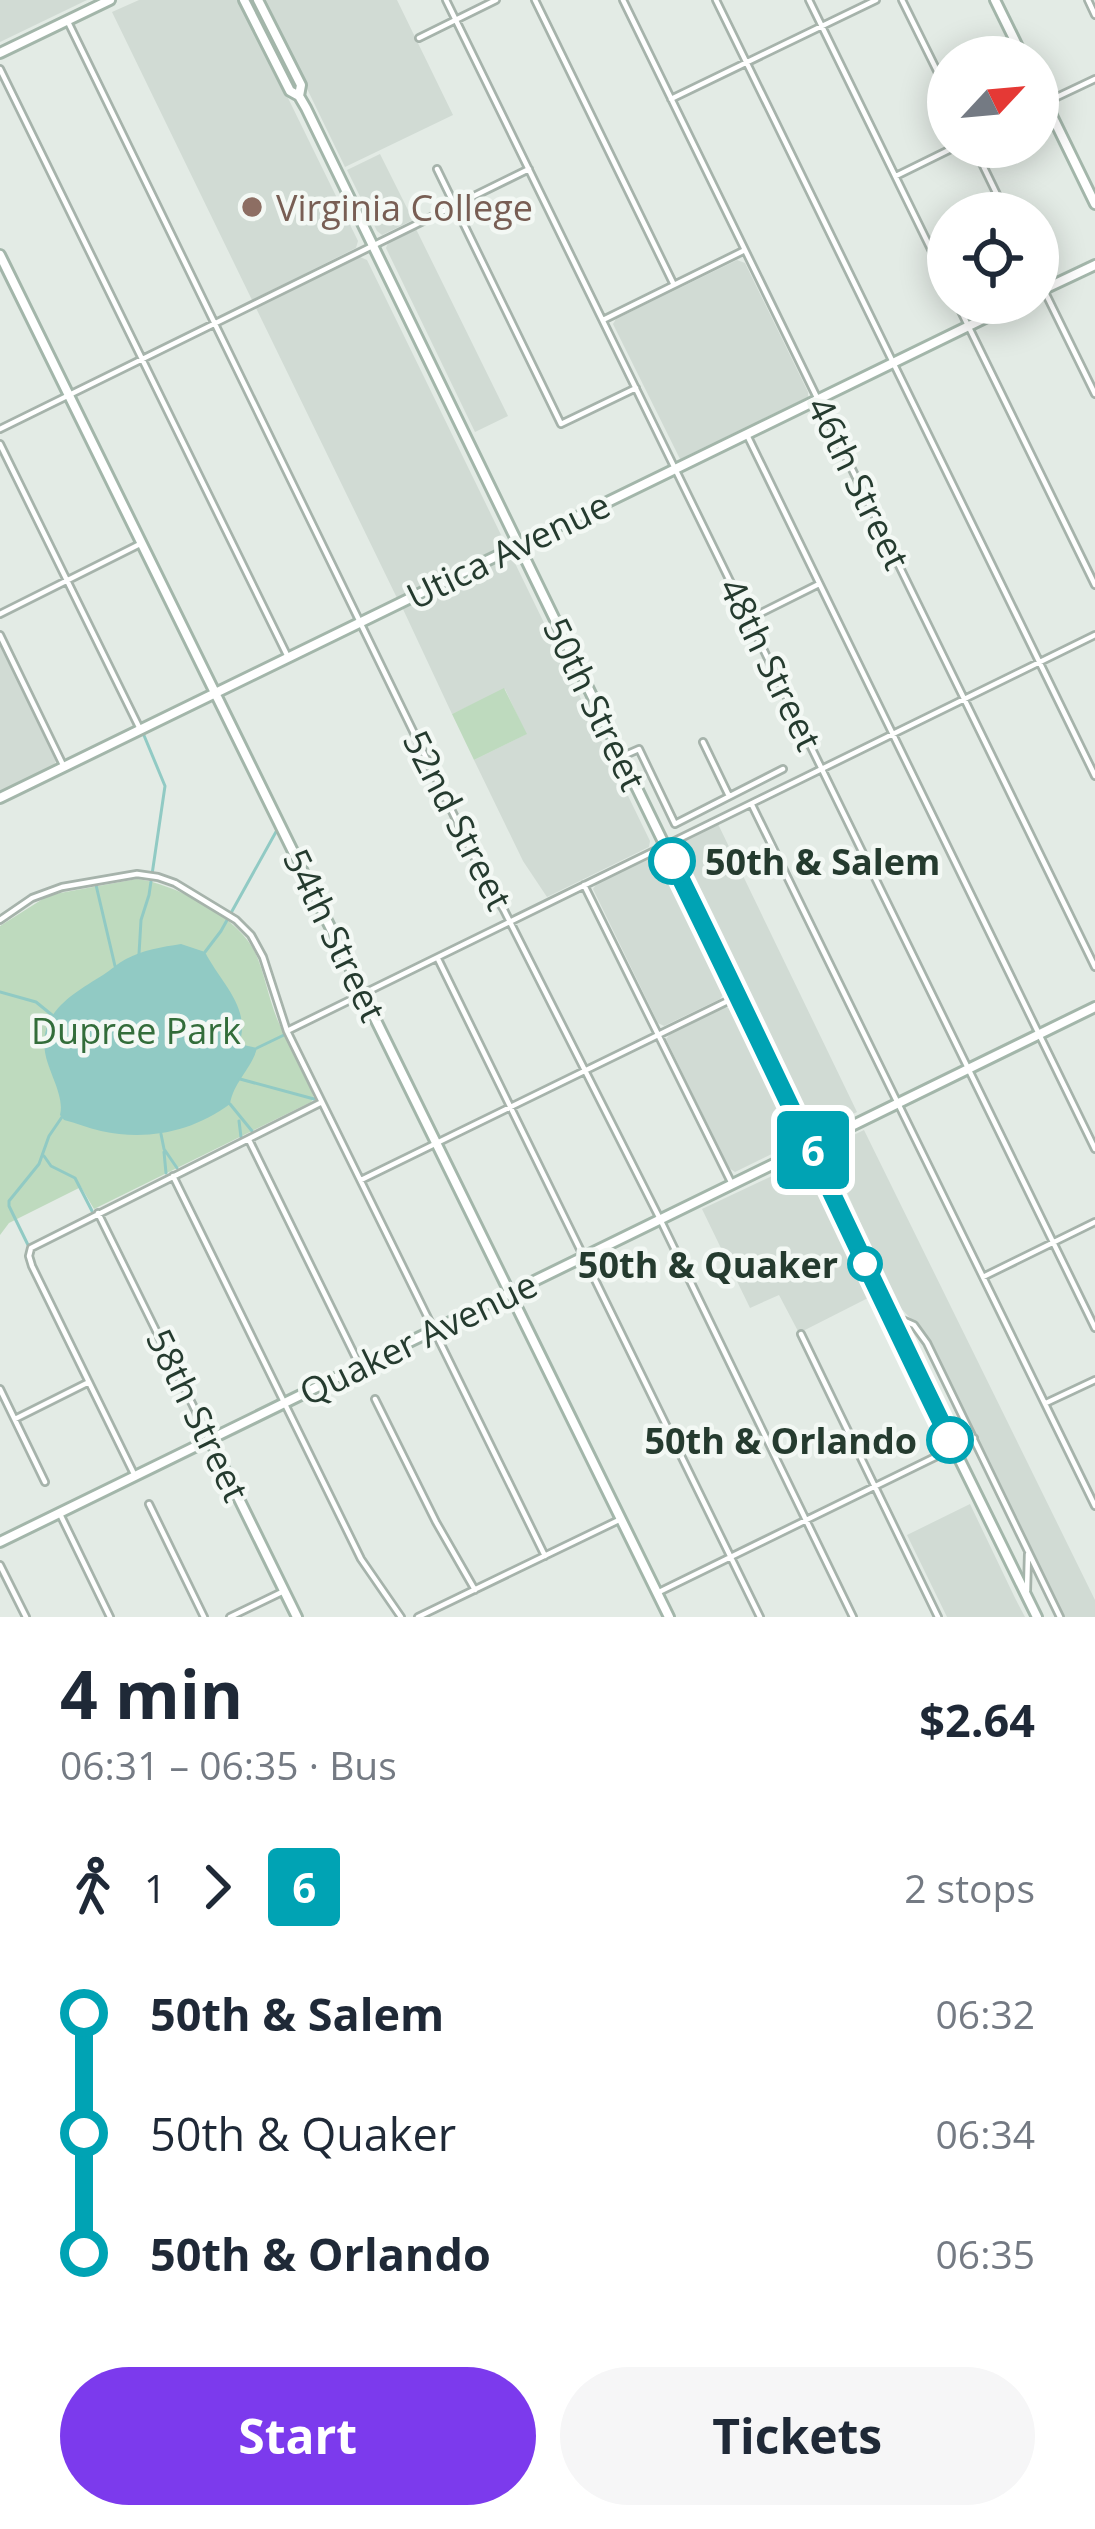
<!DOCTYPE html>
<meta charset="utf-8">
<style>
:root{--surface:#fff;--page:#f6f6f7;--text:#1f2937;--muted:#747a83;--accent:#7c3aed}
body{margin:0;font-family:"Open Sans",sans-serif;background:var(--page);color:var(--text);height:100vh;display:flex;flex-direction:column;font-size:45px;white-space:nowrap}
*{box-sizing:border-box;margin:0}
p{font-size:39px;color:var(--muted)}
.icon{flex:none;width:66px;height:66px;fill:none;stroke:currentColor;stroke-width:2;stroke-linecap:round;stroke-linejoin:round}
.map{position:relative;height:1617px;overflow:hidden}
.drawer{display:flex;flex-direction:column;background:var(--surface);flex:1}
.drawer>*{flex:none}
.badge{padding:0 24px;border-radius:9px;font-size:42px;line-height:78px}
.needle{width:78px;rotate:64deg}
.controls{position:absolute;left:927px;top:36px;display:grid;gap:24px}
.controls a{display:grid;place-items:center;width:132px;height:132px;border-radius:50%;background:var(--surface);box-shadow:0 6px 30px #0003;font-size:60px}
.map>.badge{position:absolute;translate:-50% -50%;box-shadow:0 0 0 6px #fff}
.legs{display:flex;align-items:center;gap:18px;height:132px;padding:0 60px;font-size:39px}
.legs p{margin-inline-start:auto}
.headline{display:flex;align-items:center;justify-content:space-between;height:204px;padding:0 60px}
h1{font-size:66px;font-weight:700;line-height:90px}
.action{display:flex;gap:24px;margin-top:auto;padding:24px 60px}
.action a{flex:1;height:138px;border-radius:72px;background:var(--accent);color:#fff;font-size:48px;font-weight:700;line-height:138px;text-align:center}
.action a+a{background:var(--page);color:var(--text)}
ul{padding:0 60px;list-style:none}
li{display:flex;align-items:center;gap:42px;height:120px;font-size:45px}
li i{display:grid;place-items:center;width:18px;height:100%;margin:0 15px;background:currentColor}
li i::after{content:'';width:30px;height:30px;margin:-15px;border:9px solid;border-radius:50%;background:var(--surface)}
li p{margin-inline-start:auto}
li:first-child i{background:linear-gradient(#0000 50%,currentColor 0)}
li:last-child i{background:linear-gradient(currentColor 50%,#0000 0)}
.map>svg:first-child{display:block}
</style>
<div class="map">
<svg width="1095" height="1617" viewBox="0 0 1095 1617">
<rect width="100%" height="100%" fill="#e3ebe5"/>
<path fill="#d1dbd4" d="M0,0H87L0,42Z
M139,0H240L358,241L356,248L252,300L112,12Z
M264,0H397L453,115L345,167Z
M380,154L413,220L382,235L377,231L347,170Z
M416,229L508,416L475,432L386,248L388,243Z
M360,257L367,260L504,541L500,547L397,598L256,308Z
M737,260L745,263L808,392V397L680,459L613,324L616,319Z
M507,556L512,557L650,841L649,847L547,897L523,861L474,760L526,734L505,689L452,714L402,607Z
M0,645L56,761L53,767L0,792Z
M718,824L857,1112L822,1129L813,1125L679,850L680,842Z
M652,856L659,859L724,993L720,999L664,1026L658,1023L593,889L597,883Z
M724,1007L731,1008L734,1013L791,1140L786,1147L735,1172L729,1168L666,1039L671,1033Z
M864,1130L1095,1600V1617H1065L927,1336L896,1303L829,1152L831,1146Z
M802,1162L808,1166L868,1298L799,1333L779,1295L750,1308L702,1209Z
M970,1504L1015,1598L1025,1617H947L907,1535Z"/>
<path fill="#bedabe" d="M504,688L527,734L474,760L452,714Z
M137,879C175,884 236,916 254,950C265,973 268,998 278,1021C289,1047 305,1071 314,1098L311,1102L94,1209L81,1187L9,1223L0,1235V926L49,895Z"/>
<path fill="#91cac4" d="M181,944L205,952C220,982 252,1008 239,1044L257,1048C252,1068 233,1083 230,1104C192,1132 147,1141 101,1131C88,1128 76,1123 64,1120L60,1115C65,1096 48,1072 45,1052C39,1012 74,993 103,975C111,970 118,963 126,959C143,950 162,947 181,944Z"/>
<g fill="none" stroke-linecap="round" stroke-linejoin="round">
<path stroke="#91cac4" stroke-width="3" d="M96,885L115,966
M205,952L221,931L277,830
M139,954L141,920L149,895L165,786L143,733
M0,992L36,1002L52,1015
M257,1048L284,1035
M240,1079L314,1099
M230,1104L252,1131
M239,1121L241,1137
M161,1134L164,1149L177,1168
M164,1152L166,1173
M44,1156L51,1166L75,1178L92,1211
M28,1245L9,1206V1201L39,1164L49,1136L62,1117"/>
<defs>
<path id="street" d="M446,0L1095,1328
M535,0L674,285
M623,0L1095,967
M716,0L1095,776
M809,0L948,284
M902,0L948,93
M1088,0L1095,15
M69,24L484,877L504,910L660,1219L853,1617
M419,38L496,0
M0,69L288,657
M671,99L876,0
M1038,106L1095,79
M974,147L1006,213
M437,169L561,424L636,388
M896,176L955,147
M1038,278L1095,394
M957,303L1095,585
M605,319L745,250
M0,429L529,169
M748,437L1095,1149
M0,444L140,729
M0,614L142,543
M749,619L819,584
M0,635L64,767
M703,742L729,796
M623,756L639,749L675,824L783,769
M752,805L1095,1506
M584,885L732,1184
M0,920L32,898L62,887L137,874L158,877L175,883L236,920L251,935L263,957L287,1031L545,1556
M438,959L760,1617
M287,1031L1095,635
M249,1140L360,1366
M173,1176L361,1559L401,1617
M361,1180L738,996
M98,1213L210,1440
M983,1277L1095,1222
M889,1314L914,1325L927,1343L1060,1617
M801,1334L938,1617
M0,1389L45,1482
M375,1399L436,1522L475,1590
M1046,1403L1095,1380
M15,1419L89,1382
M135,1476L32,1266L29,1256L31,1248L320,1103
M149,1504L204,1617
M60,1514L110,1617
M0,1565L26,1617
M1027,1591L1028,1554
M657,1593L974,1438
M230,1617L284,1591
M418,1617L621,1519"/>
<path id="secondary" d="M244,0L290,91L299,96L306,108L811,1146L888,1314L1037,1617
M258,0L301,85L299,96
M995,0L1023,57
M0,53L110,0
M1038,87L1095,204
M0,255L669,1617
M1038,292L1095,265
M0,798L1016,303
M210,1440L297,1617
M0,1542L1095,1007"/>
</defs>
<use href="#street" stroke="#a6b3ab" stroke-width="10"/>
<use href="#secondary" stroke="#a3b6aa" stroke-width="14"/>
<use href="#street" stroke="#fff" stroke-width="4.5"/>
<use href="#secondary" stroke="#fff" stroke-width="8"/>
</g>
<g fill="none" stroke-linecap="round" stroke-linejoin="round">
<defs>
<path id="line-1" d="M672,861C767,1053 856,1248 950,1440"/>
</defs>
<use href="#line-1" stroke="#fff" stroke-width="27"/>
<use href="#line-1" stroke="#00a3b4" stroke-width="18"/>
</g>
<circle fill="#8d6e63" stroke="#f3f8f4" stroke-width="4.5" cx="252" cy="207" r="12"/>
<g fill="#fff" stroke="#00a3b4" stroke-width="6">
<circle cx="672" cy="861" r="21"/>
<circle cx="865" cy="1264" r="15"/>
<circle cx="950" cy="1440" r="21"/>
</g>
<g text-anchor="middle" dominant-baseline="central" stroke-width="9" stroke-linejoin="round" paint-order="stroke">
<g font-size="36" fill="#785e54" stroke="#f3f8f4" text-anchor="start">
<text x="276" y="207">Virginia College</text>
</g>
<g font-size="36" fill="#253b2f" stroke="#f3f8f4">
<text transform="translate(859 483) rotate(64)">46th Street</text>
<text transform="translate(508 550) rotate(-26)">Utica Avenue</text>
<text transform="translate(771 664) rotate(64)">48th Street</text>
<text transform="translate(595 704) rotate(64)">50th Street</text>
<text transform="translate(458 820) rotate(63)">52nd Street</text>
<text transform="translate(335 935) rotate(64)">54th Street</text>
<text transform="translate(418 1338) rotate(-26)">Quaker Avenue</text>
<text transform="translate(198 1415) rotate(64)">58th Street</text>
</g>
<g font-size="36" font-weight="bold" fill="#253b2f" stroke="#f3f8f4" text-anchor="end">
<text x="705" y="861" text-anchor="start">50th &amp; Salem</text>
<text x="838" y="1264">50th &amp; Quaker</text>
<text x="917" y="1440">50th &amp; Orlando</text>
</g>
<g font-size="36" fill="#336d3a" stroke="#f3f8f4">
<text x="136" y="1030">Dupree Park</text>
</g>
</g>
</svg>
<div class="controls">
<a><svg class="needle" viewBox="-14 -14 28 28"><path d="M0-13l5 13h-10z" fill="#e53935"/><path d="M0 13l5-13h-10z" fill="#747a83"/></svg></a>
<a><svg class="icon" aria-label="locate" viewBox="0 0 24 24"><circle cx="12" cy="12" r="6"/><path d="M12 2v4M12 18v4M2 12h4M18 12h4"/></svg></a>
</div>
<b class="badge" style="left:813px;top:1150px;background:#00a3b4;color:#fff">6</b>
</div>
<section class="drawer">
<div class="headline"><div><h1>4 min</h1><p>06:31 – 06:35 · Bus</p></div><b>$2.64</b></div>
<div class="legs"><svg class="icon" aria-label="walk" viewBox="0 0 24 24"><circle cx="13" cy="4" r="2"/><path d="M13 8l-2 6 4 7M11 14l-3 7M7 12l3-4h3l4 4"/></svg>1<svg class="icon" aria-label="forward" viewBox="0 0 24 24"><path d="M9 5l7 7-7 7"/></svg><b class="badge" style="background:#00a3b4;color:#fff">6</b><p>2 stops</p></div>
<ul>
<li><i style="color:#00a3b4"></i><b>50th &amp; Salem</b><p>06:32</p></li>
<li><i style="color:#00a3b4"></i><span>50th &amp; Quaker</span><p>06:34</p></li>
<li><i style="color:#00a3b4"></i><b>50th &amp; Orlando</b><p>06:35</p></li>
</ul>
<div class="action"><a>Start</a><a>Tickets</a></div>
</section>
